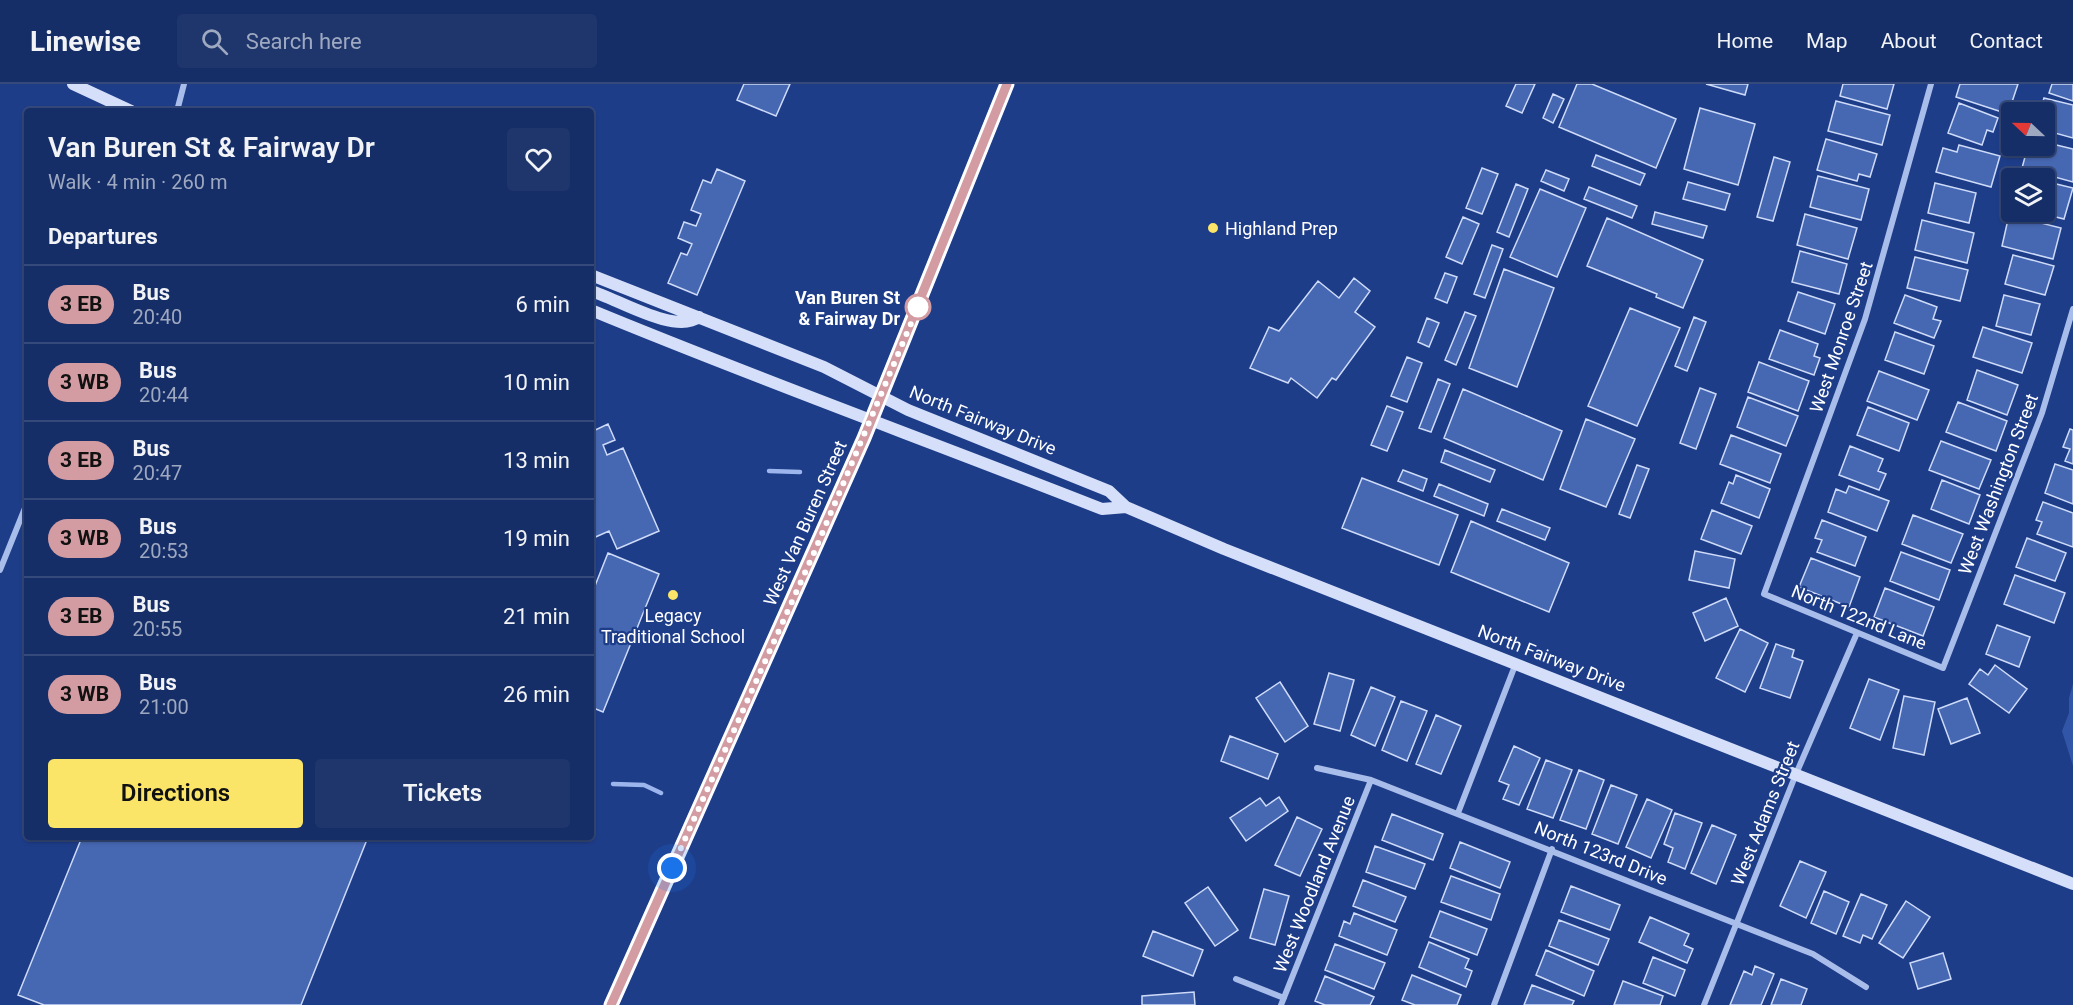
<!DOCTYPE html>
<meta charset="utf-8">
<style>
:root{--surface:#162e67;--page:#1f366d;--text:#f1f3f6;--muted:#9ea8c0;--line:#354a7b;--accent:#fae568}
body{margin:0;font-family:Roboto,sans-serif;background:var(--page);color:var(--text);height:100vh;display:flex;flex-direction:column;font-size:22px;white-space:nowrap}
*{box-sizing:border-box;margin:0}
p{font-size:20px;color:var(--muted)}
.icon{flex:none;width:33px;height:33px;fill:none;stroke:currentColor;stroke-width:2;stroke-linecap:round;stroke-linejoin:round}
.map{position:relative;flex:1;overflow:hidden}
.details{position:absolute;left:24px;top:24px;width:570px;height:732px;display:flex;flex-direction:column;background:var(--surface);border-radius:6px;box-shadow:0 2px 4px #0004,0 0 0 2px var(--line)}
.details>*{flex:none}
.badge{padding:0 12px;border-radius:20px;font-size:21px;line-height:39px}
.needle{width:39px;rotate:292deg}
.controls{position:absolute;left:2001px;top:18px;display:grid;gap:12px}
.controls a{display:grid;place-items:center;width:54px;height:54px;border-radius:6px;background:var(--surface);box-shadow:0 2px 4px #0004,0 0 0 2px var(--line);font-size:30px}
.you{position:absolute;width:30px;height:30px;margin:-15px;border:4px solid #fff;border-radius:50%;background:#1a73e8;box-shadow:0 0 0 9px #1a73e833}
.map>.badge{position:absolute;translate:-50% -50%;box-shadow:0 0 0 3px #fff}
h2{padding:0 24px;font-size:22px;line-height:54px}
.round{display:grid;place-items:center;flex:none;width:63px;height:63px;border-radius:6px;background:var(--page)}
.head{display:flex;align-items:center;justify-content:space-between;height:102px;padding:0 24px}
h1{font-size:28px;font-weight:600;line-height:45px}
.cta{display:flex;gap:12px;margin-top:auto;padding:12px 24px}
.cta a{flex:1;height:69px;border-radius:6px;background:var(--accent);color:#111;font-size:24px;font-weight:600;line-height:69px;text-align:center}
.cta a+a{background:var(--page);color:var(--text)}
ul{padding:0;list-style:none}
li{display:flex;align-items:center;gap:18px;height:78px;padding:0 24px;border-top:2px solid var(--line)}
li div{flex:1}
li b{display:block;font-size:22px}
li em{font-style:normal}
li .badge{min-width:66px;font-weight:700;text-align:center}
header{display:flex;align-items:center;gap:36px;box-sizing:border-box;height:84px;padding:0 30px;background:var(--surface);border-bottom:2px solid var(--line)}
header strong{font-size:28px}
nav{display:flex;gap:33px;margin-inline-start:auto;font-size:21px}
.search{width:420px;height:54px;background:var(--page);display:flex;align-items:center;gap:15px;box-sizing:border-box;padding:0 21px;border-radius:6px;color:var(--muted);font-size:22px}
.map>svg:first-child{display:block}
</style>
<header>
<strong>Linewise</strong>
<div class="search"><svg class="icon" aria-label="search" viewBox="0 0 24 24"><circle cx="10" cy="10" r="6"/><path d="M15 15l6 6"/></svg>Search here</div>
<nav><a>Home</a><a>Map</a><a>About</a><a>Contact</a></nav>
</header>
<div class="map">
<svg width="2073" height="921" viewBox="0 0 2073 921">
<rect width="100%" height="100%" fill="#1e3d89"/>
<path fill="#3156a7" d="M2073,600V682L2062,647L2069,629V614Z"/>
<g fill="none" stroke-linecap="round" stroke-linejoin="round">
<path stroke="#9cb6ed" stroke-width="4.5" d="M769,387L800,388
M613,700L644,701L661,709"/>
</g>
<path fill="#4667b2" stroke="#cedbf8" stroke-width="1.5" d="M744,0H790L776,32L737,16Z
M1516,0H1535L1522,29L1506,22Z
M1577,0H1592L1676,35L1656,84L1559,43Z
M1706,0H1748L1745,11Z
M1843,0H1894L1887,25L1840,12Z
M1960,0H2018L2008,30L1956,13Z
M2052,0H2073V17L2049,9Z
M1553,10L1564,15L1553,39L1543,34Z
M2044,14L2073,21V54L2044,46V28H2040Z
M1836,17L1890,31L1882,61L1828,47Z
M1959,19L1998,34L1993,48L1987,46L1982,61L1948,49Z
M1700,24L1755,40L1738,101L1684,85Z
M1826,55L1877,70L1870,93L1859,90L1857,97L1817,86Z
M2044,58L2073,65V98L2022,84L2028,62H2044Z
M1959,61L2000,72L1991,103L1936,88L1943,64L1957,68Z
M1596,71L1645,90L1640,101L1592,82Z
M1774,73L1790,78L1773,137L1757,133Z
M1482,84L1498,90L1482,130L1466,124Z
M717,85L745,97L697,211L668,199L681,169L687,171L692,160L678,154L684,138L696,142L701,130L691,126L703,96L711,99Z
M1546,86L1569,95L1564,107L1541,97Z
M1818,92L1869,105L1861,136L1810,123Z
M2044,97L2073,104L2064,135L2036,128H2044Z
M1688,98L1730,110L1725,126L1683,115Z
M1935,99L1976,109L1969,139L1928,129Z
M1516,100L1528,105L1509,153L1497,148Z
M1589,103L1637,122L1632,134L1584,115Z
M1540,105L1586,124L1557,193L1510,173Z
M1655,128L1707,142L1703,154L1652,140Z
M1805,130L1857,144L1848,175L1797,161Z
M2009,131L2061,144L2053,175L2002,162Z
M1463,133L1479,140L1462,180L1446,173Z
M1607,134L1703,176L1683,224L1656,213L1657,210L1587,182Z
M1922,136L1974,149L1967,179L1915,166Z
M1492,161L1503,165L1485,214L1474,210Z
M1800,167L1847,180L1839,210L1792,198Z
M2013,171L2054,182L2045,211L2005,200Z
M1915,173L1968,186L1960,217L1907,204Z
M1504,185L1554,204L1517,303L1469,284Z
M1445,189L1457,193L1447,219L1435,214Z
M1354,194L1370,207L1355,228L1375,243L1336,296L1332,294L1317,314L1291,294L1288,299L1250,284L1269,243L1279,247L1318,197L1339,214Z
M1798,208L1835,220L1825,250L1788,237Z
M1905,211L1937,223L1933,235L1941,237L1934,254L1894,239Z
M2004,211L2040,220L2031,251L1996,242Z
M1630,224L1680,244L1637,342L1588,322Z
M1465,228L1476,232L1456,281L1445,276Z
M1694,233L1706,238L1687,287L1675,282Z
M1427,234L1439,239L1429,263L1418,258Z
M1983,243L2032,259L2022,289L1973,273Z
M1780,246L1818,260L1814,272L1820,274L1814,291L1769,275Z
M1895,248L1934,262L1924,290L1885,276Z
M1407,273L1422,279L1407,318L1391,312Z
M1759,278L1809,297L1798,327L1748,308Z
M1977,286L2018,301L2007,331L1967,316Z
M1879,287L1929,306L1917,336L1867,317Z
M1438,295L1450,300L1431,348L1419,344Z
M1700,304L1716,310L1696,365L1680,359Z
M1463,305L1562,347L1543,396L1444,354Z
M1748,313L1798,332L1786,362L1737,343Z
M1958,318L2007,337L1996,367L1946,348Z
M1387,322L1403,328L1387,367L1371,361Z
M1868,323L1909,339L1899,367L1857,351Z
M1586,335L1635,355L1606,423L1560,405Z
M608,340L615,356L603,361L607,371L623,364L659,447L617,465L609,447L591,455V348Z
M2070,345L2073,346V380L2065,377L2070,365L2063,363Z
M1731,351L1781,370L1770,399L1720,380Z
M1941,357L1991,376L1979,405L1929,386Z
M1850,362L1883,375L1878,387L1886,390L1879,406L1839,391Z
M1445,366L1495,386L1490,398L1441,378Z
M2055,380L2073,386V420L2045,409Z
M1637,381L1649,385L1630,434L1619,430Z
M1403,386L1427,395L1423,407L1398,397Z
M1736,391L1770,405L1759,434L1721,419L1729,398L1733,400Z
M1362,394L1458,431L1439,481L1342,444Z
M1942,396L1980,411L1969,440L1931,425Z
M1439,400L1488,420L1484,432L1434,412Z
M1849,402L1889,417L1877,447L1828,428L1836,405L1846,409Z
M2043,418L2073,429V463L2037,450L2042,438L2036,436Z
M1502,425L1550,444L1545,456L1497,437Z
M1712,426L1752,442L1741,470L1701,455Z
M1913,431L1963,450L1951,479L1902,460Z
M1822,436L1866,453L1855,482L1817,468L1822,456L1815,454Z
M1471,437L1569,479L1549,528L1451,488Z
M2027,454L2066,469L2055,497L2016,483Z
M1695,467L1735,475L1729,504L1689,496Z
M1901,468L1950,486L1939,516L1890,497Z
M608,469L659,490L603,628L591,623V512Z
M1811,474L1860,493L1849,523L1799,503Z
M2015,491L2065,509L2054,539L2004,520Z
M1885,504L1934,523L1923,552L1874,533Z
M1726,514L1738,542L1705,557L1693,529Z
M1997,541L2030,553L2019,583L1986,570Z
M1740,545L1768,559L1745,608L1716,594Z
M1776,560L1794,566L1792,573L1803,577L1790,614L1760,604Z
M1995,581L2027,605L2009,629L1969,600L1980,585L1988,591Z
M1329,589L1354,596L1340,647L1314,640Z
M1869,595L1899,606L1880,656L1850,644Z
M1280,598L1308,642L1285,658L1256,614Z
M1371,603L1395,613L1375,662L1351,651Z
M1904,612L1935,618L1924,671L1893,664Z
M1967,614L1980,649L1951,660L1938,625Z
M1401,617L1427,627L1407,677L1382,666Z
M1436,631L1461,642L1441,690L1416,680Z
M1230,652L1278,670L1268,695L1221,677Z
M1514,662L1540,674L1519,721L1503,715L1509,701L1499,697Z
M1546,676L1572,686L1553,734L1527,725Z
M1579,686L1604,696L1586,745L1560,736Z
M1611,701L1637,711L1618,760L1592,750Z
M1279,713L1288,727L1246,757L1230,734L1260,714L1266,722Z
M1647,715L1672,726L1651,774L1626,763Z
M1675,729L1702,739L1685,785L1668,778L1673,764L1664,760Z
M1392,730L1443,750L1433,776L1382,756Z
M1297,733L1322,745L1300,792L1275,781Z
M1712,741L1736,751L1716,800L1691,789Z
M82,753H368L301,921H44L18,911Z
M1460,758L1510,778L1500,804L1450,784Z
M1375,762L1425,780L1415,805L1366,788Z
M1800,777L1826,788L1806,834L1780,822Z
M1451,792L1500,810L1491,836L1441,818Z
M1363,796L1406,813L1395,838L1353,822Z
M1571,802L1620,821L1610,846L1561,828Z
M1208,803L1238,846L1215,862L1185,819Z
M1264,805L1289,812L1275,861L1250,854Z
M1824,807L1849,818L1836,850L1811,839Z
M1861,810L1887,821L1872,855L1863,851L1860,859L1843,852Z
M1906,817L1930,833L1903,874L1879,859Z
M1440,827L1487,845L1477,871L1430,853Z
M1354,829L1397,846L1387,871L1339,852L1344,837L1350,840Z
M1650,833L1689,850L1684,861L1693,865L1687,879L1639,858Z
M1559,836L1609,855L1598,881L1549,862Z
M1153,847L1203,866L1193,892L1143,872Z
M1429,858L1469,875L1465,884L1472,887L1466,903L1419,883Z
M1335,860L1385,879L1374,905L1325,886Z
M1546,866L1594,887L1584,912L1536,891Z
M1943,869L1951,895L1918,905L1910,879Z
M1653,873L1685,886L1675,912L1643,899Z
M1755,882L1774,890L1761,921H1730L1744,887L1752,891Z
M1412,891L1461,911L1457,921H1415L1402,916Z
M1325,892L1374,913L1370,921H1325L1315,917Z
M1781,895L1807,905L1801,921H1771Z
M1623,897L1663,912L1660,921H1614Z
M1532,901L1574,917L1572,921H1524Z
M1194,908L1195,921H1142V912Z"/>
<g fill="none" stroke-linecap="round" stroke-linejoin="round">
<path stroke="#a9bdeb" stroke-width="6" d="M1931,0L1865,235L1764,510L1943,584L2042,329L2073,225
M177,27L184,0
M0,486L27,419
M1317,684L1371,696L1813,870L1866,903
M1458,729L1516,579
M1236,895L1284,914
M1281,921L1371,696
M1494,921L1552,765
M1704,921L1796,690L1857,549"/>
<path stroke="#d5dff9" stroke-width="12" d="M73,0L131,27
M591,191L824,283L908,326L1109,407L1126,423L1224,465L2073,800
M591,207C618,215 675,251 699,233
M591,226C760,296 932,358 1102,425L1126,423"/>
<path stroke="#eef2fe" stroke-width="15" d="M611,921L864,354L1007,0"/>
</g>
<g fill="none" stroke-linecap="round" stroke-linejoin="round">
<defs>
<path id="line" d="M611,921L864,354L1007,0"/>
</defs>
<use href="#line" stroke="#fff" stroke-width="14"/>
<use href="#line" stroke="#d39ca3" stroke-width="9"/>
<path stroke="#fff" stroke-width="6" stroke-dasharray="0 10.8" d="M672,784L813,471L918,223"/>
</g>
<g fill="#fae568" stroke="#1e3d89" stroke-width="2">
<circle cx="1213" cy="144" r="6"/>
<circle cx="673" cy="511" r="6"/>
</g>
<circle fill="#fff" stroke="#d39ca3" stroke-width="3" cx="918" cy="223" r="12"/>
<g text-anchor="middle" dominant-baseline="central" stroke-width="4.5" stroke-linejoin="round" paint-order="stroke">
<g font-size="18" fill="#fff" stroke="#1e3d89" text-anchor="start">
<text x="1225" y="144">Highland Prep</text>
<text x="673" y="531" text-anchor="middle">Legacy<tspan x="673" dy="21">Traditional School</tspan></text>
</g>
<g font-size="18" font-weight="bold" fill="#fff" stroke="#1e3d89" text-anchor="end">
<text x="900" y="213">Van Buren St<tspan x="900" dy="21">&amp; Fairway Dr</tspan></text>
</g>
<g font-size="18" fill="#fff" stroke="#1e3d89">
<text transform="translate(1841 253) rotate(-71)">West Monroe Street</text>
<text transform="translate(983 336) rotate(22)">North Fairway Drive</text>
<text transform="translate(1998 400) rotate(-69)">West Washington Street</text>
<text transform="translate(805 439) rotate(-66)">West Van Buren Street</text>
<text transform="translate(1859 533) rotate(22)">North 122nd Lane</text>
<text transform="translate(1552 574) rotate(21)">North Fairway Drive</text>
<text transform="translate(1765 729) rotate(-68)">West Adams Street</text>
<text transform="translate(1601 769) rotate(22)">North 123rd Drive</text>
<text transform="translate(1314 800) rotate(-68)">West Woodland Avenue</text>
</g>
</g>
</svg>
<div class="controls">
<a><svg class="needle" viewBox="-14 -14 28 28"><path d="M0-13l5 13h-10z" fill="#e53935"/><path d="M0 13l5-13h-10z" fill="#9ea8c0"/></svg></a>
<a><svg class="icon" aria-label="layers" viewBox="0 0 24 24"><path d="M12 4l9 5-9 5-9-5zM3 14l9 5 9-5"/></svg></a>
</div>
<div class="you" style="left:672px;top:784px"></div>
<section class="details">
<div class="head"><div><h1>Van Buren St &amp; Fairway Dr</h1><p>Walk · 4 min · 260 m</p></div><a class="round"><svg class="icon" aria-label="heart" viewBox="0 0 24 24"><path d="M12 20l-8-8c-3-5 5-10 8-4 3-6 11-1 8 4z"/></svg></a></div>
<h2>Departures</h2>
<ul>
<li><span class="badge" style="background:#d39ca3;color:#111">3 EB</span><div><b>Bus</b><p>20:40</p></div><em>6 min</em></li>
<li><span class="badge" style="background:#d39ca3;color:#111">3 WB</span><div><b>Bus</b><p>20:44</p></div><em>10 min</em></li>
<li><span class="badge" style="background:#d39ca3;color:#111">3 EB</span><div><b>Bus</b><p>20:47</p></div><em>13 min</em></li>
<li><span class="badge" style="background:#d39ca3;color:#111">3 WB</span><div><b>Bus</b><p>20:53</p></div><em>19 min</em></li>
<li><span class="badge" style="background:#d39ca3;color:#111">3 EB</span><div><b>Bus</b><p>20:55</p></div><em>21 min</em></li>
<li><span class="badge" style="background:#d39ca3;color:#111">3 WB</span><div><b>Bus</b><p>21:00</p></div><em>26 min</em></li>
</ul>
<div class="cta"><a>Directions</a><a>Tickets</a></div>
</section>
</div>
